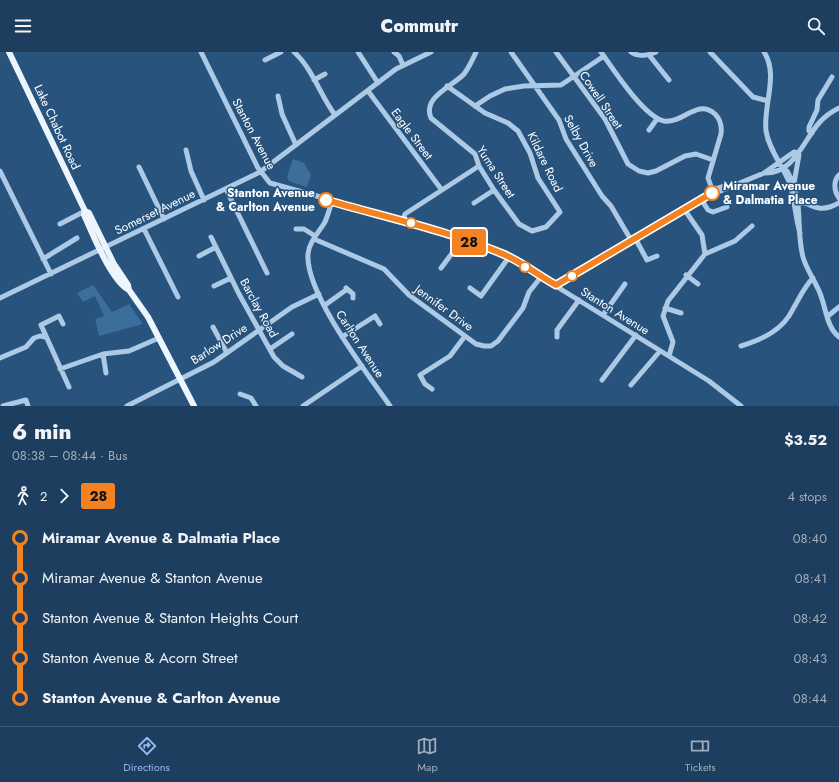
<!DOCTYPE html>
<meta charset="utf-8">
<style>
:root{--surface:#1d3e5e;--page:#254564;--text:#f1f3f6;--muted:#a0aebc;--line:#3b5773;--accent:#90b9f0}
body{margin:0;font-family:Jost,sans-serif;background:var(--page);color:var(--text);height:100vh;display:flex;flex-direction:column;font-size:15px;white-space:nowrap}
*{box-sizing:border-box;margin:0}
p{font-size:13px;color:var(--muted)}
.icon{flex:none;width:22px;height:22px;fill:none;stroke:currentColor;stroke-width:2;stroke-linecap:round;stroke-linejoin:round}
.map{position:relative;height:354px;overflow:hidden}
.side{display:flex;flex-direction:column;background:var(--surface);flex:1}
.side>*{flex:none}
.badge{padding:0 8px;border-radius:3px;font-size:14px;line-height:26px}
.map>.badge{position:absolute;translate:-50% -50%;box-shadow:0 0 0 2px #fff}
.legs{display:flex;align-items:center;gap:6px;height:44px;padding:0 12px;font-size:13px}
.legs p{margin-inline-start:auto}
.overview{display:flex;align-items:center;justify-content:space-between;height:68px;padding:0 12px}
h1{font-size:22px;font-weight:800;line-height:30px}
ul{padding:0 12px;list-style:none}
li{display:flex;align-items:center;gap:14px;height:40px;font-size:15px}
li i{display:grid;place-items:center;width:6px;height:100%;margin:0 5px;background:currentColor}
li i::after{content:'';width:10px;height:10px;margin:-5px;border:3px solid;border-radius:50%;background:var(--surface)}
li p{margin-inline-start:auto}
li:first-child i{background:linear-gradient(#0000 50%,currentColor 0)}
li:last-child i{background:linear-gradient(currentColor 50%,#0000 0)}
header{display:flex;justify-content:space-between;align-items:center;height:52px;padding:0 12px;background:var(--surface);font-size:18px;font-weight:800}
.menu{display:flex;justify-content:space-around;align-items:center;height:56px;border-top:1px solid var(--line);background:var(--surface);font-size:11px;color:var(--muted)}
.menu a{display:grid;justify-items:center;gap:2px}
.menu .selected{color:var(--accent)}
.map>svg:first-child{display:block}
</style>
<header><svg class="icon" aria-label="menu" viewBox="0 0 24 24"><path d="M4 6h16M4 12h16M4 18h16"/></svg>Commutr<svg class="icon" aria-label="search" viewBox="0 0 24 24"><circle cx="10" cy="10" r="6"/><path d="M15 15l6 6"/></svg></header>
<div class="map">
<svg width="839" height="354" viewBox="0 0 839 354">
<rect width="100%" height="100%" fill="#27537d"/>
<path fill="#3b6e9b" d="M293,107L304,111L311,123L307,135L289,129L287,125Z
M93,233L112,260L129,252L143,272L99,284L95,267L104,264L95,244L83,250L77,241Z"/>
<g fill="none" stroke-linecap="round" stroke-linejoin="round">
<path stroke="#accae5" stroke-width="5" d="M201,0L258,116L270,131L418,172L509,205L709,329L741,354
M294,0C313,17 320,43 335,63
M358,0L378,31
M394,0L399,4L403,13
M511,0L559,68L566,87L602,144L611,154L631,188
M556,0L605,67L628,112L639,119L648,121L656,119L685,104L696,102L713,108
M601,0C613,17 644,65 664,69C683,72 697,46 715,62C721,68 722,74 721,82L708,126L713,140
M631,0C638,5 648,4 656,0
M710,0L753,45L768,49
M764,0C779,23 763,53 766,79C769,98 783,114 790,132C795,148 795,165 800,181
M649,3L669,28
M265,8L281,0
M314,28L325,22
M447,34L485,61L508,71L518,79L530,101L538,126L560,160L546,175L532,179L519,172L494,138L479,114L475,102L431,66C422,45 453,34 464,22C469,15 473,7 476,0
M368,39L441,137
M278,44L282,62L296,93
M475,54L490,44L505,37L524,34L561,33L604,4
M649,78L657,67
M812,81L809,79V75L817,58L818,48L832,25
M186,98L191,119L204,148
M139,115L164,167
M0,119L51,222
M787,119C805,150 795,174 803,205C807,220 818,232 822,247C826,259 828,277 839,285
M764,121C794,122 803,89 819,71C825,64 831,60 839,56
M839,123C833,129 834,139 839,146
M794,131L799,103
M226,137L267,221
M718,140L764,121L794,100L798,101
M701,147L708,158L713,160L727,155
M332,149C330,156 328,163 325,170C319,180 309,190 308,202C305,241 367,321 390,354
M474,151L494,138
M797,152C809,149 809,155 819,156C827,157 833,154 839,151
M684,157L702,183L705,202
M403,168L405,162L479,114
M60,172L85,159
M144,177L178,245
M296,177H304L315,184
M211,185L239,242L274,305L283,314L302,325
M635,186L647,208L657,204
M314,187L384,217L409,243L476,292L484,294H491L498,289L523,256L529,240L541,225
M199,204L216,195
M43,207L77,186
M441,216L462,188
M686,223L698,232
M555,233L718,136L727,133L729,134
M214,234L231,226
M346,236L353,242V246
M470,236L481,244L509,205
M0,246L260,120L396,17L431,0
M325,253L346,238
M665,256L681,261
M603,263L625,232
M828,264L839,255
M63,272L59,264L41,273L69,335
M213,275L227,301
M342,285L375,264L380,272
M557,285V278L579,248
M741,294C763,287 783,278 793,257C800,245 804,235 813,226
M270,297L292,282
M103,302L106,321
M669,304L673,290L663,264L668,249L705,202L735,189L752,174
M0,306L26,295L34,286L40,284L45,285
M60,317L103,302L129,299L159,286
M602,328L636,283
M631,333L660,299
M432,337L425,332L420,323L450,304L465,284
M240,342L251,346L256,354
M3,354L26,348L28,354
M127,354L214,310L292,255L319,242
M303,354L362,314"/>
<path stroke="#ecf4fd" stroke-width="6" d="M9,0L85,159L84,163C93,182 111,229 129,238
M85,159L89,161L114,212L128,233L129,238L148,265L194,354"/>
</g>
<g fill="none" stroke-linecap="round" stroke-linejoin="round">
<defs>
<path id="line-1" d="M326,148C385,165 446,178 503,202C522,210 538,223 556,233L712,141"/>
</defs>
<use href="#line-1" stroke="#fff" stroke-width="9"/>
<use href="#line-1" stroke="#f58220" stroke-width="6"/>
</g>
<g fill="#fff" stroke="#f58220" stroke-width="2">
<circle cx="712" cy="141" r="7"/>
<circle cx="326" cy="148" r="7"/>
<circle cx="411" cy="171" r="5"/>
<circle cx="525" cy="215" r="5"/>
<circle cx="572" cy="224" r="5"/>
</g>
<g text-anchor="middle" dominant-baseline="central" stroke-width="3" stroke-linejoin="round" paint-order="stroke">
<g font-size="12" fill="#fff" stroke="#27537d">
<text transform="translate(601 48) rotate(56)">Cowell Street</text>
<text transform="translate(57 75) rotate(65)">Lake Chabot Road</text>
<text transform="translate(254 82) rotate(62)">Stanton Avenue</text>
<text transform="translate(412 82) rotate(53)">Eagle Street</text>
<text transform="translate(581 89) rotate(61)">Selby Drive</text>
<text transform="translate(545 110) rotate(64)">Kildare Road</text>
<text transform="translate(496 120) rotate(57)">Yuma Street</text>
<text transform="translate(155 160) rotate(-26)">Somerset Avenue</text>
<text transform="translate(259 256) rotate(61)">Barclay Road</text>
<text transform="translate(444 256) rotate(36)">Jennifer Drive</text>
<text transform="translate(615 259) rotate(32)">Stanton Avenue</text>
<text transform="translate(219 292) rotate(-33)">Barlow Drive</text>
<text transform="translate(360 292) rotate(57)">Carlton Avenue</text>
</g>
<g font-size="12" font-weight="bold" fill="#fff" stroke="#27537d" text-anchor="start">
<text x="723" y="134">Miramar Avenue<tspan x="723" dy="14">&amp; Dalmatia Place</tspan></text>
<text x="315" y="141" text-anchor="end">Stanton Avenue<tspan x="315" dy="14">&amp; Carlton Avenue</tspan></text>
</g>
</g>
</svg>
<b class="badge" style="left:469px;top:190px;background:#f58220;color:#111">28</b>
</div>
<section class="side">
<div class="overview"><div><h1>6 min</h1><p>08:38 – 08:44 · Bus</p></div><b>$3.52</b></div>
<div class="legs"><svg class="icon" aria-label="walk" viewBox="0 0 24 24"><circle cx="13" cy="4" r="2"/><path d="M13 8l-2 6 4 7M11 14l-3 7M7 12l3-4h3l4 4"/></svg>2<svg class="icon" aria-label="forward" viewBox="0 0 24 24"><path d="M9 5l7 7-7 7"/></svg><b class="badge" style="background:#f58220;color:#111">28</b><p>4 stops</p></div>
<ul>
<li><i style="color:#f58220"></i><b>Miramar Avenue &amp; Dalmatia Place</b><p>08:40</p></li>
<li><i style="color:#f58220"></i><span>Miramar Avenue &amp; Stanton Avenue</span><p>08:41</p></li>
<li><i style="color:#f58220"></i><span>Stanton Avenue &amp; Stanton Heights Court</span><p>08:42</p></li>
<li><i style="color:#f58220"></i><span>Stanton Avenue &amp; Acorn Street</span><p>08:43</p></li>
<li><i style="color:#f58220"></i><b>Stanton Avenue &amp; Carlton Avenue</b><p>08:44</p></li>
</ul>
</section>
<nav class="menu">
<a class="selected"><svg class="icon" aria-label="directions" viewBox="0 0 24 24"><path d="M12 3l9 9-9 9-9-9zM9 14v-3h6M13 9l2 2-2 2"/></svg>Directions</a>
<a><svg class="icon" aria-label="map" viewBox="0 0 24 24"><path d="M3 6l6-2 6 2 6-2v14l-6 2-6-2-6 2zM9 4v14M15 6v14"/></svg>Map</a>
<a><svg class="icon" aria-label="tickets" viewBox="0 0 24 24"><path d="M3 7h18v10H3zM15 7v10"/></svg>Tickets</a>
</nav>
